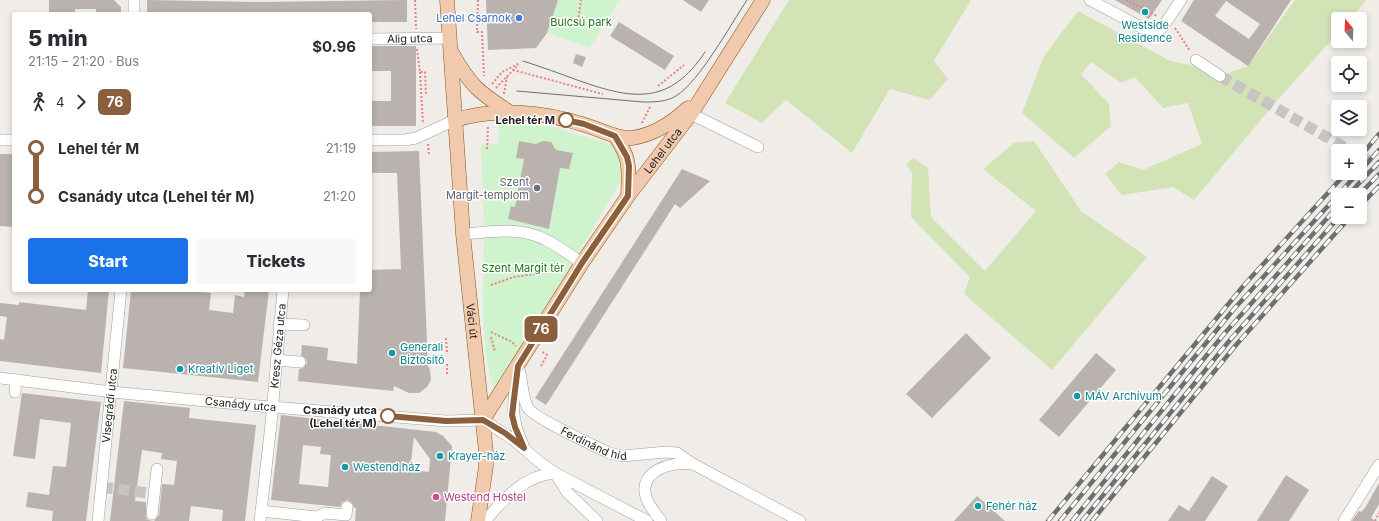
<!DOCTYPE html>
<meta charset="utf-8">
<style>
:root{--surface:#fff;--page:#f7f7f7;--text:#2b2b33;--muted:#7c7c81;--accent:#1a73e8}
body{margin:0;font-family:Inter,sans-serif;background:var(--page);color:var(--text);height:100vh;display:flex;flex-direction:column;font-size:15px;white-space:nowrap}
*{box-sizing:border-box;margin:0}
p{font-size:13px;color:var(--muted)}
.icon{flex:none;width:22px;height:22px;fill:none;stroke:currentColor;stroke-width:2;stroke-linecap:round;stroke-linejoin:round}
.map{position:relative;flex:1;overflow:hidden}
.sheet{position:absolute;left:12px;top:12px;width:360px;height:280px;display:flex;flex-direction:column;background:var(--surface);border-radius:4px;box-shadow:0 2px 6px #0003}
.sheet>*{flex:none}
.badge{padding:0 8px;border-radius:6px;font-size:14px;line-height:26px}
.needle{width:26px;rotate:341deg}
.tools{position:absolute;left:1331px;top:12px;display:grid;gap:8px}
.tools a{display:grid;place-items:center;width:36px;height:36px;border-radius:4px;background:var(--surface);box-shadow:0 2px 6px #0003;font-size:20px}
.map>.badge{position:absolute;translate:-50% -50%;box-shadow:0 0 0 2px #fff}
.legs{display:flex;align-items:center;gap:6px;height:44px;padding:0 16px;font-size:13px}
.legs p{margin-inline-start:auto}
.headline{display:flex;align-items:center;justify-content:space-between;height:68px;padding:0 16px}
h1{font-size:22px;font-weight:800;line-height:30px}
.cta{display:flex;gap:8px;margin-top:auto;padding:8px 16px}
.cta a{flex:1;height:46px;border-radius:4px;background:var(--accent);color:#fff;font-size:16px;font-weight:800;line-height:46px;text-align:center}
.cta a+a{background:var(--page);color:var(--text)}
ul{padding:0 16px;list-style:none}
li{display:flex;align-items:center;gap:14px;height:48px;font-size:15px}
li i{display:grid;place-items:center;width:6px;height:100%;margin:0 5px;background:currentColor}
li i::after{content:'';width:10px;height:10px;margin:-5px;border:3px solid;border-radius:50%;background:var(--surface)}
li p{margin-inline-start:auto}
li:first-child i{background:linear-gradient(#0000 50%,currentColor 0)}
li:last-child i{background:linear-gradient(currentColor 50%,#0000 0)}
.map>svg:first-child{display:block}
</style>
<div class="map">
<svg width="1379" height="521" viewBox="0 0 1379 521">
<rect width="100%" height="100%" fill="#f0ede9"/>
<path fill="#d2e3b6" d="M789,0H971L934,61L948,79L930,100L890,89L852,153L786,100L762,123L725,103Z
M1295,0H1366L1350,19H1338V33L1280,97L1194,200L1173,187L1122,195L1105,174L1119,162L1143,170L1202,144L1188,103L1163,108L1135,77L1121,83L1091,62L1081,74L1109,104L1111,126L1074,158L1022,113L1044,56L1078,11L1170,61L1192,65L1218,80L1220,76L1248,66Z
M1034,141L1081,211L1147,257L1052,370L964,294L970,277L911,217L912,173L906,164L913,158L928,168L931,217L985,271L1036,211L983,169L1014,143Z"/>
<path fill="#cff4cd" d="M557,0H619L590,48L547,33Z
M499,123L549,126L613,145L625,158L624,176L498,388L494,389C478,342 484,274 484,224C483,198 482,171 481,145L498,144Z"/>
<path fill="#b9b2af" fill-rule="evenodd" d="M49,0H114L121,7V14H96V9H75V14H49Z
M147,0L259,2L407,0V22H370V14H158V12H147Z
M486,0H558L547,33L536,48L488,50Z
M683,0H709L701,12Z
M1115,0H1162L1149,19Z
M1194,0H1291L1248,66L1181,21ZM1226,1L1260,24L1249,39L1215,16Z
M619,22L674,56L665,70L610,36Z
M370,46H416V126H370V101H391V71H370Z
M576,54L586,57L582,67L573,63Z
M519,141L536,144L543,141L551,142L556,150L573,153L569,169L560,168L549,229L508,219L511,206L515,207L524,159L516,158Z
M419,151L428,366L430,370L431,380L427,387L419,393H409L394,386L393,391L298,381L299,369L303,368L307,363L306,359L301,355L302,345L328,348L327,360L357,364L360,290H370V270L401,269L397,173H370V152Z
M0,154H14V227L0,226Z
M682,169L710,181L680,208L675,204L546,405L535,398Z
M88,290H109L101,373L0,361V339L4,340L7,317L0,316V303L19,305V302L86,310Z
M131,290H200V292L211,293L209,310L233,313L235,295L244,297L245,290H269L258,382L123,368Z
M966,333L991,358L932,418L906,394Z
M1096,353L1116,370L1059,437L1039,420Z
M22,393L101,402L86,521H52L53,511L26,507L28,492L49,495L53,466L66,467L71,423L40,419L35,459L13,456Z
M124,401L190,408L189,418L256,425L245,521H222L223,510L191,506L189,521H110ZM142,450L162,453L161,459L177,461L174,485L162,484L159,515L154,521L148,520L146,517V502L135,501Z
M281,415L436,432L443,436L452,446L445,521H355L356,508H354L353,504L348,500L342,502L340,507L271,500ZM414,437L430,459L429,472L410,470ZM303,445L321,447L320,454L331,455L328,487L299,484Z
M1286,475L1309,490L1289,521H1257Z
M1212,476L1228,486L1205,521H1168L1179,505L1189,511Z
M1379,483V504L1371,518L1375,521H1352L1359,511L1361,512L1365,508Z
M977,496L1005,521H954Z"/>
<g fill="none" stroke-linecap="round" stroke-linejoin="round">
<path stroke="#c7c4c1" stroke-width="11" stroke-dasharray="11 5.5" stroke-linecap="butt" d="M1220,76L1351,151
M1360,156L1379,167
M102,487L155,494"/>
<defs>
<g id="minor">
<path d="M134,0V14"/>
<path d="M1090,0L1148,31L1162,28L1181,0"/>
<path id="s1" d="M370,39L450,38"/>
<path d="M1196,60L1220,76"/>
<path d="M691,114L758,147"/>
<path d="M0,140H14"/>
<path d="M370,140H405L416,138L455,120"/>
<path d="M463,234C490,232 521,226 546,240C558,246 570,255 582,263"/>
<path d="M279,324L304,325"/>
<path d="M276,360L300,362"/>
<path id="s2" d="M518,366C523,379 521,395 528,408C534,418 595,446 609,453L623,456L666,452L677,453L693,464L800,521"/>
<path d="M517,374C513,405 510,416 523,445"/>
<path id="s3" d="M0,378L112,392L259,406L446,421L483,420L514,440L537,460L555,473L647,521"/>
<path d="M15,392L16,380"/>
<path d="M555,473L567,492L597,521"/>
<path d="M261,511L317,517L325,513L346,515L347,507"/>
<path d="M152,514L157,469"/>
<path id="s4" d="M98,521L121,290"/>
<path id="s5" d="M260,521L271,424L283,290"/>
<path d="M485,521C505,498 523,476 555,473"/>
<path d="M661,521C656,514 648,505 646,497C638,470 672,462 691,464"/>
<path d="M1344,521L1379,465"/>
</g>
<g id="major">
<path id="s6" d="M447,0L463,234L486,452V466L478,521"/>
<path d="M452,53C471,87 480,93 511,113"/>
<path d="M455,120C496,107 545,112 585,125C600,129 616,139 632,138C653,135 673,122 688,108"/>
<path d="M615,136C631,158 629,170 628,196"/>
<path id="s7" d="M483,420L582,263L628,196L691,114L763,0"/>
</g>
</defs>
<use href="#minor" stroke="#9e9e9e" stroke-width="12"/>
<use href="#major" stroke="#8b5313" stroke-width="15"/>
<path stroke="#e98185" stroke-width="2" stroke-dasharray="2 2" stroke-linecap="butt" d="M415,0L416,29
M478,0L477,32H482L484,76
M1126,0L1157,16
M578,21L581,0
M1175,28L1190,51
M417,49L420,72H425L426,94
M513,70L603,94
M420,72L423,124
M492,84L502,72L520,63
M658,86L684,65
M496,88L518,65
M504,94L507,77
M642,123L650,107
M428,144L429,155
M487,149L488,126
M491,285L514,277L549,272
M491,332L512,342L516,346
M491,337L495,352
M446,338L447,352
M447,364V374
M541,366L547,355L541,351
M1375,521L1379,513"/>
<use href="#minor" stroke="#fff" stroke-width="11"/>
<use href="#major" stroke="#f1caad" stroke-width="14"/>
<path stroke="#6f6f6f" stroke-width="1" d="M523,61C542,67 561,74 580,81C634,100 670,105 705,52
M517,91L643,102C655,102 666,102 676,96C699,82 731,24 747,0"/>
<defs>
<path id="rail" d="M1360,157L1379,134
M1360,171L1379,150
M1348,195L1379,162
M1359,195L1379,174
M1360,206L1379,186
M1048,521L1245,284L1346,173
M1060,521L1234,309L1358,173
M1072,521L1224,334L1338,206
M1082,521L1230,340L1339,217
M1092,521L1236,345L1350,217"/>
</defs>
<use href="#rail" stroke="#6f6f6f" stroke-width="4.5"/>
<use href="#rail" stroke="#fff" stroke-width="3" stroke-dasharray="9" stroke-linecap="butt"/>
</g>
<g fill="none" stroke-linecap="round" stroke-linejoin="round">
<defs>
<path id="line-1" d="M388,416L446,421L483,420L505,433L524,448L515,427L512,415L518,366L582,263L628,196L629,166L627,157L615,136L584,124L566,120"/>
</defs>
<use href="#line-1" stroke="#fff" stroke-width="9"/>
<use href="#line-1" stroke="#8b5e3c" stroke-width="6"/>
</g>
<g fill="#0f9aa8" stroke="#fff" stroke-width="1.5">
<circle cx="1145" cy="12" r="4"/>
<circle cx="392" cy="353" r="4"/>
<circle cx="180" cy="369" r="4"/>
<circle cx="1077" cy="396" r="4"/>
<circle cx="440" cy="456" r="4"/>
<circle cx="345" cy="467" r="4"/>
<circle cx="978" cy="506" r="4"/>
</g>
<circle fill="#3f7fe0" stroke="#fff" stroke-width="1.5" cx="519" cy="18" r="4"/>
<g fill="#fff" stroke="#8b5e3c" stroke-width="2">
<circle cx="566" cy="120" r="7"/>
<circle cx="388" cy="416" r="7"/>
</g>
<circle fill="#6b7280" stroke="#fff" stroke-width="1.5" cx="537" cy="188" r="4"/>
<circle fill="#d1479c" stroke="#fff" stroke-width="1.5" cx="436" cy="497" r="4"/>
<g text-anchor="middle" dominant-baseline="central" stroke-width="3" stroke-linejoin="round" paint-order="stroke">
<g font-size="11" fill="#366cbe" stroke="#fff" text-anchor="end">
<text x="511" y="18">Lehel Csarnok</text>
</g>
<g font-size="11" fill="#1f741a" stroke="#fff">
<text x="581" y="22">Bulcsú park</text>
<text x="523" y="268">Szent Margit tér</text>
</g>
<g font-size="11" fill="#0d838f" stroke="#fff" text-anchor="start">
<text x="1145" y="25" text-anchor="middle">Westside<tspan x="1145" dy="13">Residence</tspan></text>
<text x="400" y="347">Generali<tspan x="400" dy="13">Biztosító</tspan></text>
<text x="188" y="369">Kreatív Liget</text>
<text x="1085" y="396">MÁV Archívum</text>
<text x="448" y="456">Krayer-ház</text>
<text x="353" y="467">Westend ház</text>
<text x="986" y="506">Fehér ház</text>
</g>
<g font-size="11" fill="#212121" stroke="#fff">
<text stroke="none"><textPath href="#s1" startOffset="40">Alig utca</textPath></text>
<text stroke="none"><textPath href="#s7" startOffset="324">Lehel utca</textPath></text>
<text stroke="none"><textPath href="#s6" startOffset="322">Váci út</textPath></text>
<text stroke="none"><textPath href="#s5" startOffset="176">Kresz Géza utca</textPath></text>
<text stroke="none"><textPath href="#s3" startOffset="242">Csanády utca</textPath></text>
<text stroke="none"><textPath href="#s4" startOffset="116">Visegrádi utca</textPath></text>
<text stroke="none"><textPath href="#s2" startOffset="119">Ferdinánd híd</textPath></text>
</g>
<g font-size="11" font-weight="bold" fill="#212121" stroke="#fff" text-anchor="end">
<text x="555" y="120">Lehel tér M</text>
<text x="377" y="410">Csanády utca<tspan x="377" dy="13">(Lehel tér M)</tspan></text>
</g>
<g font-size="11" fill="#5b616d" stroke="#fff" text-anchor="end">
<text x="529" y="182">Szent<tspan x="529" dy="13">Margit-templom</tspan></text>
</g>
<g font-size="11" fill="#b23c85" stroke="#fff" text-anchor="start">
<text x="444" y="497">Westend Hostel</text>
</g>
</g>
</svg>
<div class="tools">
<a><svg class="needle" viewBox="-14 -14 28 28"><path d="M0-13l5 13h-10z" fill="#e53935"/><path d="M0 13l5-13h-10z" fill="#7c7c81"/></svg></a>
<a><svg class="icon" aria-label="locate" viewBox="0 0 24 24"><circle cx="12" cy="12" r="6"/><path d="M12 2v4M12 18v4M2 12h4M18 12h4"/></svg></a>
<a><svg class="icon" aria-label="layers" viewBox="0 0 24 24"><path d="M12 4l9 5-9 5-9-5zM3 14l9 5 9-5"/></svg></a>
<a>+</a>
<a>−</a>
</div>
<b class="badge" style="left:541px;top:329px;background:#8b5e3c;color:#fff">76</b>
<section class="sheet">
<div class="headline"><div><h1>5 min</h1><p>21:15 – 21:20 · Bus</p></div><b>$0.96</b></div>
<div class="legs"><svg class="icon" aria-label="walk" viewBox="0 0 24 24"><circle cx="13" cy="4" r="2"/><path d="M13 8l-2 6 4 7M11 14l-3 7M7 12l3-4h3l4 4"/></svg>4<svg class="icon" aria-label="forward" viewBox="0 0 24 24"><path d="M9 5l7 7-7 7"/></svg><b class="badge" style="background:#8b5e3c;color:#fff">76</b></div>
<ul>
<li><i style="color:#8b5e3c"></i><b>Lehel tér M</b><p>21:19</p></li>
<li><i style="color:#8b5e3c"></i><b>Csanády utca (Lehel tér M)</b><p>21:20</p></li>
</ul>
<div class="cta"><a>Start</a><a>Tickets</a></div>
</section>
</div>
